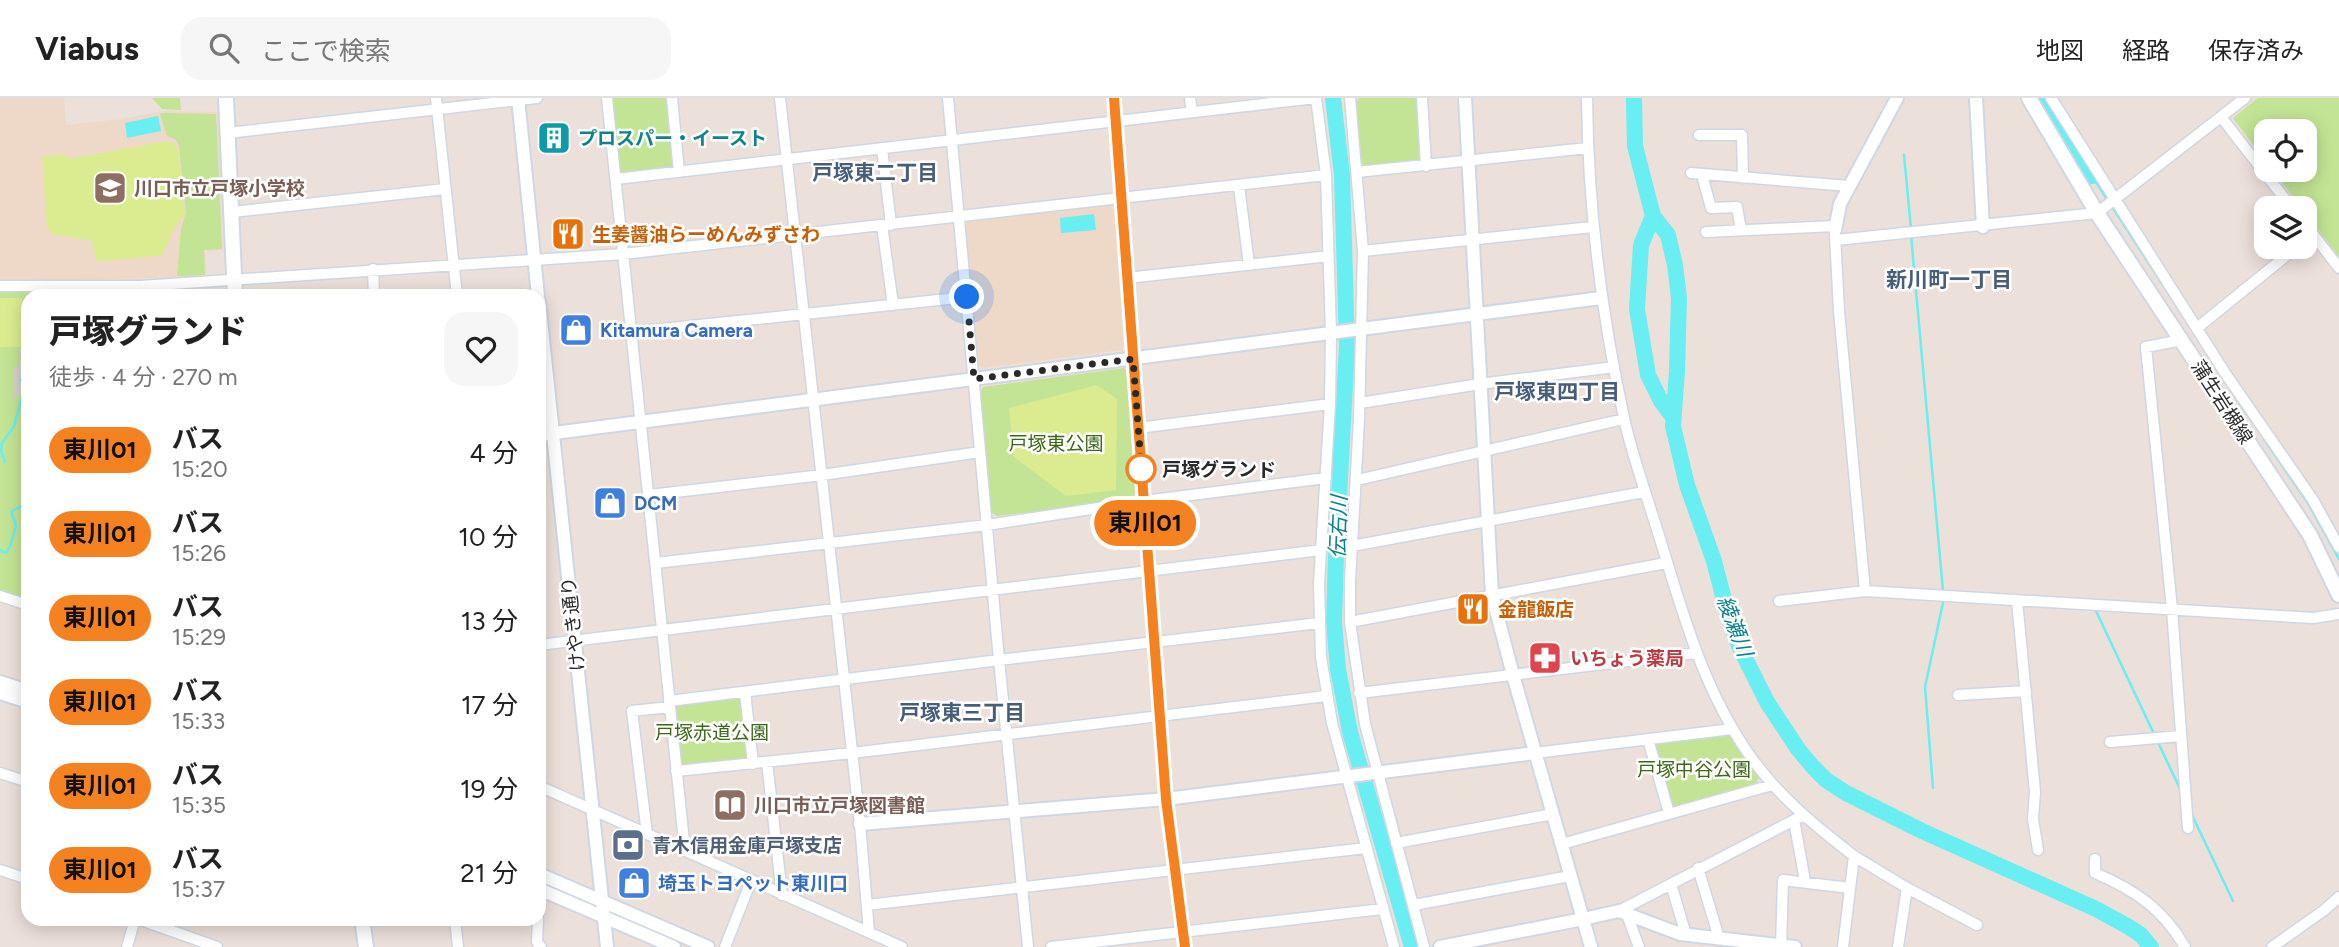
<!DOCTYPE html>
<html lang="ja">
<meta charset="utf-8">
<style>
:root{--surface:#fff;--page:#f6f6f6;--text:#222;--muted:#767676;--line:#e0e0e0}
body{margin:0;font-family:Figtree,"Noto Sans JP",sans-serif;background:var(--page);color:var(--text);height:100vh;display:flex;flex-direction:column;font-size:26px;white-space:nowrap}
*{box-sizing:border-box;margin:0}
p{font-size:23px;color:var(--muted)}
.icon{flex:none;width:38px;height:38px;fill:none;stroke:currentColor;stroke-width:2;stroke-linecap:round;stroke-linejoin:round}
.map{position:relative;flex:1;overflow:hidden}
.panel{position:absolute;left:21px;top:191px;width:525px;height:637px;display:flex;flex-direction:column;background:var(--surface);border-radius:21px;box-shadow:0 4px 18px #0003}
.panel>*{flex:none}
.badge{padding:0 14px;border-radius:23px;font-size:24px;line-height:46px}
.buttons{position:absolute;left:2254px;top:21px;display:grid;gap:14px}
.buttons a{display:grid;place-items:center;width:63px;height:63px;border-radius:14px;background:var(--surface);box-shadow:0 4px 18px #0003;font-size:35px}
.you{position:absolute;width:35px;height:35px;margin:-18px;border:5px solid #fff;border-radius:50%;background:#1a73e8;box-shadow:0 0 0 10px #1a73e833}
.map>.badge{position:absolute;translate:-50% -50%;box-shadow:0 0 0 4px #fff}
.round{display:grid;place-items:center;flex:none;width:74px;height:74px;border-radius:21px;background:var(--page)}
.overview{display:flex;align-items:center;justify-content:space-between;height:119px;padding:0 28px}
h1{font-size:33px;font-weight:800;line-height:52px}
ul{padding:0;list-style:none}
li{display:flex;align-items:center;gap:21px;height:84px;padding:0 28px}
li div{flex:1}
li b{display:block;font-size:26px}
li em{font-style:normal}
li .badge{min-width:77px;font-weight:700;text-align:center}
header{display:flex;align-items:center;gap:42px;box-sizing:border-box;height:98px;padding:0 35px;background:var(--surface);border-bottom:2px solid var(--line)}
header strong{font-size:33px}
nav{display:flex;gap:38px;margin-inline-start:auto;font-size:24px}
.search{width:490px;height:63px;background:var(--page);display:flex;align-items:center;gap:18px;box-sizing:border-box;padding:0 24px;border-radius:21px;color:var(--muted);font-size:26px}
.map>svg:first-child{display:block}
</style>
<header>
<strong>Viabus</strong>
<div class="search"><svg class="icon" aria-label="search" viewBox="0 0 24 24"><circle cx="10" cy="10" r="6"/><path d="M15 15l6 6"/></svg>ここで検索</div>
<nav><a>地図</a><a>経路</a><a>保存済み</a></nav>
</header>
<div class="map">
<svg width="2339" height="849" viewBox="0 0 2339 849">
<rect width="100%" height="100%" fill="#ece0da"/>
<path fill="#eed9c9" d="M0,0H64L66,27L121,21L163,13L218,14L223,152L205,153L206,179L0,183Z
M1108,107L1114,112L1124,246L1121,252L984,270L978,267L964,128L968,122Z"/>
<path fill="#c3e494" d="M152,0H180L181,12L162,11Z
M612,0H669L676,65L671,70L622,76L618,71Z
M1359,0H1418L1422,60L1420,64L1367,69L1362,65L1355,6Z
M2258,0H2339V159L2305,114V110H2302L2272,72H2305V33H2266V64L2233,20Z
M164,15L216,16L222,151L204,152L205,177L177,178L181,131L186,115L179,47L175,41L167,38L160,16Z
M134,190L138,193L139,198H28V503L0,494V191Z
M1124,270L1127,273L1135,396L1129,402L997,418L991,414L980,293L983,289Z
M739,598L744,600L749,658L747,663L688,670L682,667L674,611L677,606Z
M1725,636L1733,640L1759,679L1756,686L1674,709L1670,706L1654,645Z"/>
<path fill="#dbec90" d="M169,43L178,50L185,115L173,133L162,157L97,164L92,143L52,136L47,130L42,59L65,56L67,61Z
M0,200H22V249H0Z
M1097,287L1117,301L1116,392L1066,398L1014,359L1009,310Z"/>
<path fill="#d8d1cd" d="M26,206H28V287L14,301L13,269L19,268V252H27Z"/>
<path fill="#69eef1" d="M158,18L161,33L127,40L125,25Z
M1094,116L1096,132L1061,135L1060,120Z"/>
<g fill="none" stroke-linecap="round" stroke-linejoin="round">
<path stroke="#69eef1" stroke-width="2.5" d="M1904,57L1911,131
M2092,78L2107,101
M2113,110L2180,213
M1911,137L1943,493
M21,282L24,287
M2237,301L2247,316
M2264,341L2308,405L2339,461
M5,364L1,353L2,345L14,328L22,299L28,293
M0,452L6,455C11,450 13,437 16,428L11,414L28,404
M2096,513L2154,636
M2157,642L2181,693
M1933,690L1925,589L1944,500
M2191,715L2233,803"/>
<path stroke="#69eef1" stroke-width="16" d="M1333,0L1342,77L1347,248L1336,457L1334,524L1338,571L1350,634L1412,849
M1634,0L1635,48L1653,118L1668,137L1675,167L1679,200L1677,273L1673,328L1687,387L1714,463L1729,521L1740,550L1767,604L1798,651L1813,669L1826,682L1846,695L1922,733L2096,811L2129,829L2141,837L2151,849
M2043,0L2092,78
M1653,118L1641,147L1637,211L1648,277L1661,303L1673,319"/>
<defs>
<path id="minor" d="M436,0L457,198
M607,0L685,753
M672,0L679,74
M780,0L860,726L869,834
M948,0L999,562L1028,849
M1190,0L1192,14
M1316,0L1326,77L1331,235L1330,306L1319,486L1321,559L1332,625L1394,849
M1350,0L1363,153L1359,322L1350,483V524L1365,626L1424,849
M1422,0L1426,68
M1587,0C1588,108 1601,214 1624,320C1633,361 1648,401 1660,441C1683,516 1703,590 1748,655C1777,697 1814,727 1854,758L1843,849
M2051,0L2225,275L2313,402L2339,449
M2221,19L2292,110
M228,35L537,0
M1699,37H1742L1743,80
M882,50L891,127
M1357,74L1588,50
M1691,75L1849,88
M1702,77L1711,110L1737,109L1741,132
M616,81L1316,0
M1239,88L1249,167
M232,114L445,91
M2305,126L2339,170
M882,127L893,207
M1706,134L1835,128
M1835,137L1839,213L1865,493
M1836,142L2097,115L2245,0
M1363,153L1592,129
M373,171L374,198
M1127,180L1329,158
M0,188H140L623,156L1326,77
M2197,230L2297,149
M632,234L967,199
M2182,242L2146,249L2172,511L2188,730
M1360,305L1480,286L1614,269
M1138,330L1330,306
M1357,382L1624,321
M649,397L822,377L980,354
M1352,448L1644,394
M656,465L987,427L1144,403L1326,380
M0,498L28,507
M2017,502L2035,694L2033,721L2038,752
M1779,503L1865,493L2313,520L2339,516
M1350,524L1666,465
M539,547L1321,452
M745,594L753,666
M1359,595L1696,555
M1958,597L2026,593
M669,603L999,562L1319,525
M1648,641L1669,715
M2110,644L2181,638
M1535,655L1732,631
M767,664L782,797
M676,673L852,655L1326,598
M0,675L28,684
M539,688L902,849
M1794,722L1805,783
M647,736L632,613L670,609
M1396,745L1553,716
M1562,746L1772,687
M1854,758L1907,790L1977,827
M2095,761V775C2135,792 2163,811 2185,849
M1698,770L1719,840
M0,772L28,781
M1671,786L1686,837
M867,807L1366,750
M1414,807L1570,778
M1619,813L1802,718
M1627,817L1639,849
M138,821L217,849
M455,821L458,849
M538,821L537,844L541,849
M127,849L135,821
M725,849L751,783
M1051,849L1382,811
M1781,849L1783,782L1850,790
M1898,849L1907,790
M2272,849L2323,813L2339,799"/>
<path id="tertiary" d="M518,0L538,198
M1114,0L1166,701L1185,849
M1976,0L1983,129
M1835,132L1840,106L1897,0
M539,203L607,849
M539,337L1601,200
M0,584L28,593
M0,595L28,604
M860,726L1166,701L1535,655
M539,776L708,849
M539,791L674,849
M1440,849L1583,821L1513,577L1492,497L1465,0
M1591,849L1583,821L1619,813L1680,836L1795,849"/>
<path id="secondary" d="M226,0L235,198
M2029,0L2097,115L2310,437L2339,497
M362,821L366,849"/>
</defs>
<use href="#minor" stroke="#cfd7e2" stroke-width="13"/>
<use href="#tertiary" stroke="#cfd7e2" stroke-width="16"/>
<use href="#secondary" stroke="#cfd7e2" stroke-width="18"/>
<use href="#minor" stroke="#fff" stroke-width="10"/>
<use href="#tertiary" stroke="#fff" stroke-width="12"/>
<use href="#secondary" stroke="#fff" stroke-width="14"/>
</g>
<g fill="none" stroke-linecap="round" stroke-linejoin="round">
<defs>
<path id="line" d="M1114,0L1166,701L1185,849"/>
</defs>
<use href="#line" stroke="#fff" stroke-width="16"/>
<use href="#line" stroke="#f58220" stroke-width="10"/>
<path stroke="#292929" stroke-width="7" stroke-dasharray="0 12.6" d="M967,199L974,281L1133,261L1142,379L1141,371"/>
</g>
<defs>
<symbol id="building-square" viewBox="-11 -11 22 22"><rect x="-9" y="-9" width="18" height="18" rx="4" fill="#0f9aa8" stroke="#fff"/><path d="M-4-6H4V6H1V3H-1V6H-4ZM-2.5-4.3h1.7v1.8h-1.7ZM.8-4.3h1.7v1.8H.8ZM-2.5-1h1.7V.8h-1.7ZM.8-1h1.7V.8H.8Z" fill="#fff"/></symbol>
<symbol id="school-square" viewBox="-11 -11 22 22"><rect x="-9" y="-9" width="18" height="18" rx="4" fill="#8d6e63" stroke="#fff"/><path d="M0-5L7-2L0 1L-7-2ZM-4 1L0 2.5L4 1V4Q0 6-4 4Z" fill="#fff"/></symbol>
<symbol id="restaurant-square" viewBox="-11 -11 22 22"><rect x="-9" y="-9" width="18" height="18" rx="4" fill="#e8710a" stroke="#fff"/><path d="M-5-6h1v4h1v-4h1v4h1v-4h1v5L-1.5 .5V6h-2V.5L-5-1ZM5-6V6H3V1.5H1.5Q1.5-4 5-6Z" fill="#fff"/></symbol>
<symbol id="shop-square" viewBox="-11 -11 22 22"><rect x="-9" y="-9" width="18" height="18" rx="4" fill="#3f7fe0" stroke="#fff"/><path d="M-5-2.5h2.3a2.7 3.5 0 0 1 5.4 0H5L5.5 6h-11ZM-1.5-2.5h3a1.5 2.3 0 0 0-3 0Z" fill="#fff"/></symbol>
<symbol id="pharmacy-square" viewBox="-11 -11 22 22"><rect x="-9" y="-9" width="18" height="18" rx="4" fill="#e0444e" stroke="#fff"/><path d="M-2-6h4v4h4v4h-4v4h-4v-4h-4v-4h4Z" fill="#fff"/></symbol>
<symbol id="library-square" viewBox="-11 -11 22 22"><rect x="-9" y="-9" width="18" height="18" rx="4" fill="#8d6e63" stroke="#fff"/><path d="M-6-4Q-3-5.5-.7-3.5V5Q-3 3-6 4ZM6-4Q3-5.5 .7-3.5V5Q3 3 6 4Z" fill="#fff"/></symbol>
<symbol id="bank-square" viewBox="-11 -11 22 22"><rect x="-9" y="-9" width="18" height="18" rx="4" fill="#5c6f8a" stroke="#fff"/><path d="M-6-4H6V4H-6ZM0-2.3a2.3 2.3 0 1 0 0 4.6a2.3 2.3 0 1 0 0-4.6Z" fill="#fff"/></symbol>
</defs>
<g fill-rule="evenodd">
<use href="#building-square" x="535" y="21" width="38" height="38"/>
<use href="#school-square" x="91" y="71" width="38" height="38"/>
<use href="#restaurant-square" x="549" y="117" width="38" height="38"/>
<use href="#shop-square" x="557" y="213" width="38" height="38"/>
<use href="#shop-square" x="591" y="386" width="38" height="38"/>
<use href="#restaurant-square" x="1454" y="492" width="38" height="38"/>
<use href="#pharmacy-square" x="1526" y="541" width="38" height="38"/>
<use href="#library-square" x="711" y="688" width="38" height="38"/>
<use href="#bank-square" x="609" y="728" width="38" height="38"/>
<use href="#shop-square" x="615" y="766" width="38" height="38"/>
</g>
<circle fill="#fff" stroke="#f58220" stroke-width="3.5" cx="1141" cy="371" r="14"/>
<g text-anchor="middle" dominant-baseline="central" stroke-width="5" stroke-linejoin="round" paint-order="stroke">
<g font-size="19" font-weight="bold" fill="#0d838f" stroke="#fff" text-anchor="start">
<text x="578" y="40">プロスパー・イースト</text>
</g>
<g font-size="19" font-weight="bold" fill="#785e54" stroke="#fff" text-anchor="start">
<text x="134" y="90">川口市立戸塚小学校</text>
<text x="754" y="707">川口市立戸塚図書館</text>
</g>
<g font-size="19" font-weight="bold" fill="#c56008" stroke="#fff" text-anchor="start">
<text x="592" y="136">生姜醤油らーめんみずさわ</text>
<text x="1498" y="511">金龍飯店</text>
</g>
<g font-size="19" font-weight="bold" fill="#366cbe" stroke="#fff" text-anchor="start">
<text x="600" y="232">Kitamura Camera</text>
<text x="634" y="405">DCM</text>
<text x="658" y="785">埼玉トヨペット東川口</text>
</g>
<g font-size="19" fill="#292929" stroke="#fff">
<text transform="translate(2222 304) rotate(57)">蒲生岩槻線</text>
<text transform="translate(573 526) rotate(-96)">けやき通り</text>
</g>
<g font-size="19" fill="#3b6718" stroke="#fff">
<text x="1056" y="345">戸塚東公園</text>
<text x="712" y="634">戸塚赤道公園</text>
<text x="1694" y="671">戸塚中谷公園</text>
</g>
<g font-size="19" font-weight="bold" fill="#292929" stroke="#fff" text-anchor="start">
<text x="1162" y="371">戸塚グランド</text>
</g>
<g font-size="19" font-weight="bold" fill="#be3a42" stroke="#fff" text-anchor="start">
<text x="1570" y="560">いちょう薬局</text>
</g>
<g font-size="19" font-weight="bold" fill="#4e5e75" stroke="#fff" text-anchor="start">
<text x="652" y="747">青木信用金庫戸塚支店</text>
</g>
<g font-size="21" font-weight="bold" fill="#485d7a" stroke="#fff">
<text x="875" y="74">戸塚東二丁目</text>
<text x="1949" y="181">新川町一丁目</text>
<text x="1557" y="293">戸塚東四丁目</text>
<text x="962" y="614">戸塚東三丁目</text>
</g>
<g font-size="21" font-style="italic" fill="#0b818e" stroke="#fff">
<text transform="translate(1338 429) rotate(-88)">伝右川</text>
<text transform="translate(1735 528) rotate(69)">綾瀬川</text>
</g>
</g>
</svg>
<div class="buttons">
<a><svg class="icon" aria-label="locate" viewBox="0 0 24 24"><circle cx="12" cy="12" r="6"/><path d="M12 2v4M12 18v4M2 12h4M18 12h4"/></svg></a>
<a><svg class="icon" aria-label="layers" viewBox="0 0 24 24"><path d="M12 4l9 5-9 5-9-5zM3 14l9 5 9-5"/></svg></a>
</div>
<div class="you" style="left:967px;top:199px"></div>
<b class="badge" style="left:1145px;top:425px;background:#f58220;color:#111">東川01</b>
<section class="panel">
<div class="overview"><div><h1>戸塚グランド</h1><p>徒歩 · 4 分 · 270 m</p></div><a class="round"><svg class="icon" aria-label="heart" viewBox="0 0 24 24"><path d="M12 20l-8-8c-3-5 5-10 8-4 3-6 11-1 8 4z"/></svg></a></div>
<ul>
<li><span class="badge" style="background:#f58220;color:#111">東川01</span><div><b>バス</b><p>15:20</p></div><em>4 分</em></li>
<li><span class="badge" style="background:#f58220;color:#111">東川01</span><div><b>バス</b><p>15:26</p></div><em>10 分</em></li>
<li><span class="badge" style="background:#f58220;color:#111">東川01</span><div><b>バス</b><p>15:29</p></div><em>13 分</em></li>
<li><span class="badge" style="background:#f58220;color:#111">東川01</span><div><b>バス</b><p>15:33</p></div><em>17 分</em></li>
<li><span class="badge" style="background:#f58220;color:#111">東川01</span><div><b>バス</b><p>15:35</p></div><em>19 分</em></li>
<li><span class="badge" style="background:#f58220;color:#111">東川01</span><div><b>バス</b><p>15:37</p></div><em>21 分</em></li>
</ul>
</section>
</div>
